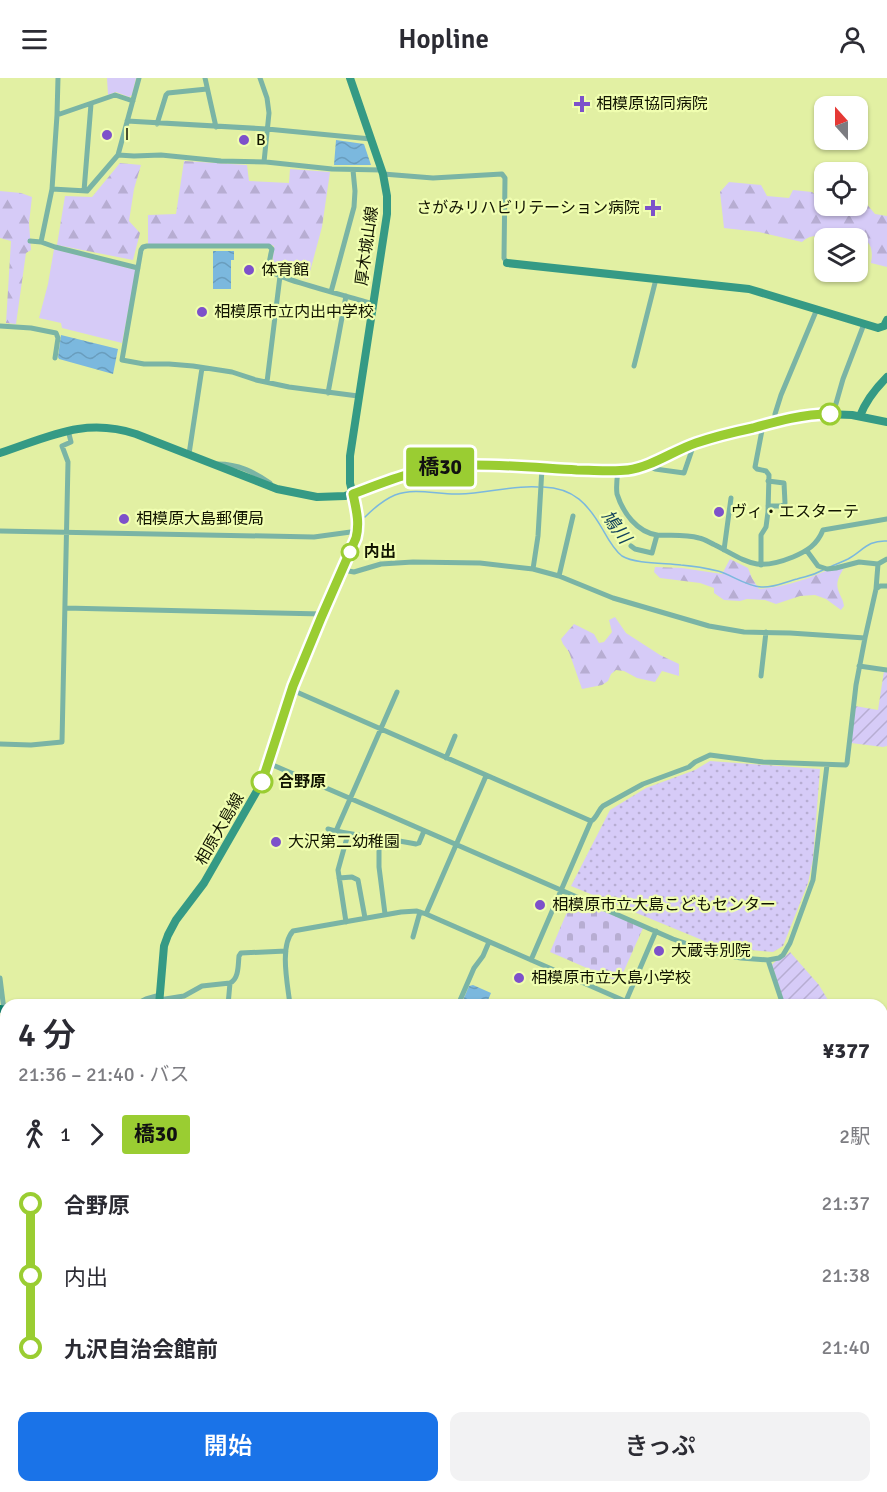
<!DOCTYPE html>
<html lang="ja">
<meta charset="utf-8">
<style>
:root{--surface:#fff;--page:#f2f2f3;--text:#2b2b33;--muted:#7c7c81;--accent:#1a73e8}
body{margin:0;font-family:Signika,"Noto Sans JP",sans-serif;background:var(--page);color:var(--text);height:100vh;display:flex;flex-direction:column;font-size:22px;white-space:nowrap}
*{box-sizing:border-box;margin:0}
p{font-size:20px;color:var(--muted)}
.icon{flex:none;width:33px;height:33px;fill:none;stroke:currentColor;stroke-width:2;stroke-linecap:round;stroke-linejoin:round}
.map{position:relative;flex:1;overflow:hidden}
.side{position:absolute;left:0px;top:921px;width:888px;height:494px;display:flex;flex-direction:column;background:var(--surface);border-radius:18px 18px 0 0;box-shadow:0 2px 4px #0004}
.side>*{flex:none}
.badge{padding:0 12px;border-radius:4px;font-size:21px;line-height:39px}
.needle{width:39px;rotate:339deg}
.controls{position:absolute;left:814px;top:18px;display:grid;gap:12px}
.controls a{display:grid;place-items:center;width:54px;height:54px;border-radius:12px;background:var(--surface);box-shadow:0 2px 4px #0004;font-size:30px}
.map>.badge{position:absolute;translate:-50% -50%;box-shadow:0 0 0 3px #fff}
.legs{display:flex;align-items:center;gap:9px;height:66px;padding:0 18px;font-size:20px}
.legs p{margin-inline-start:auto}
.head{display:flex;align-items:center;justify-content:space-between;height:102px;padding:0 18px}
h1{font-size:33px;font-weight:600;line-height:45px}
.primary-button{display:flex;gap:12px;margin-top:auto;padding:12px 18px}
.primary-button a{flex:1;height:69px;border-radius:12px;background:var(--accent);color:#fff;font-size:24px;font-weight:600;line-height:69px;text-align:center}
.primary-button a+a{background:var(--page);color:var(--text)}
ul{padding:0 18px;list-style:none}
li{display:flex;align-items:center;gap:21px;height:72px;font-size:22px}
li i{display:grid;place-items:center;width:9px;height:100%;margin:0 8px;background:currentColor}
li i::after{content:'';width:15px;height:15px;margin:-8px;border:4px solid;border-radius:50%;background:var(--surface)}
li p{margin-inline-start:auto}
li:first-child i{background:linear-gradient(#0000 50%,currentColor 0)}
li:last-child i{background:linear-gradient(currentColor 50%,#0000 0)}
header{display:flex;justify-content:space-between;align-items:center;height:78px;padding:0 18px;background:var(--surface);font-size:27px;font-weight:600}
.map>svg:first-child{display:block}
</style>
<header><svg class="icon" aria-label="menu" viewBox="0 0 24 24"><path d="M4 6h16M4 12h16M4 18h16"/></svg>Hopline<svg class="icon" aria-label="person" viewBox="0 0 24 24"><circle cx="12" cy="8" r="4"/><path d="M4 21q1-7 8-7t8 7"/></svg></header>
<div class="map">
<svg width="887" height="1414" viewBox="0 0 887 1414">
<defs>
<pattern id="grass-dots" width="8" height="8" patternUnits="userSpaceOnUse" patternTransform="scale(1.5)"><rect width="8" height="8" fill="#d6cbf7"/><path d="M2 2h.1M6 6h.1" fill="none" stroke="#b7add2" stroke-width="1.8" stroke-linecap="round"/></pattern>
<pattern id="forest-firs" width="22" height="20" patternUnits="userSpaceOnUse" patternTransform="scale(1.5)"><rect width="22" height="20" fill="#d6cbf7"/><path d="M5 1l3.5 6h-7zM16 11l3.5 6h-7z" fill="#b7add2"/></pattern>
<pattern id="cemetery-stones" width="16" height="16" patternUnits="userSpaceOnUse" patternTransform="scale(1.5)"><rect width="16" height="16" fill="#d6cbf7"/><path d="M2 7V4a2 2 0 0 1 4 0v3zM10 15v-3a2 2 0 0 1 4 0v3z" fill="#b7add2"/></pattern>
<pattern id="garden-furrows" width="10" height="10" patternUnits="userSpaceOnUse" patternTransform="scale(1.5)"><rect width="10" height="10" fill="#d6cbf7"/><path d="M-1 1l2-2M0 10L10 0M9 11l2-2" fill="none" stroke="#b7add2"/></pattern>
<pattern id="water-waves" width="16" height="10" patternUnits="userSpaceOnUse" patternTransform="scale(1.5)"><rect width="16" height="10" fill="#7bb8de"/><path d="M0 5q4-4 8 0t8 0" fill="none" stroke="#699dbd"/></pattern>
</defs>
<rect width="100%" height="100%" fill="#e2f0a3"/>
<path fill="url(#grass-dots)" d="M710,683L820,691L813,781L808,805L783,868L773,874L719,869L571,808L610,732L646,710L695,692Z"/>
<path fill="url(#forest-firs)" d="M184,83L247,87L249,103L289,105L290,91L330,94L322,149L308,201L272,191L274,168L269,166H148V137L176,136Z
M120,85L141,87L134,111L129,143L140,155L133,182L57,167L65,118L92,119Z
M729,104L761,107L767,118L789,120L793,112L812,114L822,123H825V128H858V121L865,124L875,136L887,138V189L871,185C877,152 850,160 827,160C819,156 809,157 802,164L759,154L724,150L720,114Z
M0,113L21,115L32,119L29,145L31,172L26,175L16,246L6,245L11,163L0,160Z
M730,481L748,490L752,500L759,511C786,509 812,500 836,488L844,490C839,498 835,505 839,514C841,520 843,521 844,528L841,532L826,521L815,517L800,518L776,526L765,522L747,521L740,523L724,522L714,515V510L700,505L660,500L654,494L655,489L682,490L722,496Z
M615,539L626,555L660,577L679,586V598L662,593L655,604L637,600L624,593L616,592L611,596L608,603L602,607L582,611L569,574L563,566L561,561L574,546L594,556L599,565L604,564L612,554L609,542Z
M6,1328V1408L95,1409L100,1414H0V1331Z"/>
<path fill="url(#cemetery-stones)" d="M573,820L643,850L619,904L550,874Z"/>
<path fill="#d6cbf7" d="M107,0H136L132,17L129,19L116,14L108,17Z
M54,171L136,192L122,265L62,250L61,245L39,240L48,206Z"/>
<path fill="url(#garden-furrows)" d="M884,593L887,594V668L883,669L851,665L855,628L878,632Z
M790,874L819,907L831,927H785L772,887C776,881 785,880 790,874Z"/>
<path fill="url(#water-waves)" d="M336,62L364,66L371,87H334Z
M213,173H234V182H231V211H213Z
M61,257L118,271L113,296L59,281L58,279Z
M473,907L491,915L486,927H461L469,908Z"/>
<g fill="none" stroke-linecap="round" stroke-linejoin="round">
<path stroke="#7bb8de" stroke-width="1.5" d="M543,409C574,410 588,426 603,452C608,461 614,472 622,478C635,486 666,485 681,487C693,488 706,490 718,493C732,497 746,508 761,509C774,510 785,504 797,501C807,498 812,498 823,492
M365,439C373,431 383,422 395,417C416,409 438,417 459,416C486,416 511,407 538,409
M830,489C836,486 842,484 848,481C863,473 867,462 887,463"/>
<path stroke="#7ab4a5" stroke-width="5" d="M205,0L216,49
M260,0L267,20L269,35L264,84
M57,37L115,17L133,23
M127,43L267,51L371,61
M157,46L166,17L168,15L207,11
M118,77L134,78L161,77L221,83L266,84L332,91L382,92
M383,96L433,100L502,96L505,100L504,180L507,185
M52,111L87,113L118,77L139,0
M84,113L91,26
M30,163L41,164L55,169L138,190
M41,164L52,111L57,37L58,0
M331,214L354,129L355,113L353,92
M0,248L31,250L56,255L58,260L55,280
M634,288L656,201
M267,304L280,198
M328,315L346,218
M358,318L289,309L256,302L232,294L193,288L169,286H144L122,282L141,172L143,169L147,168H269L272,171C271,176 267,189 271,193C278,201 358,221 373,226
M833,336L843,301L864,246
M775,344V336L781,317L817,231
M189,376L202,290
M218,386C238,386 254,394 270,405
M645,387L655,391L684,395L694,366
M618,393C617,400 616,409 617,416C623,435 637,454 657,457C671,458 685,456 699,460C705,461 710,465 715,467C748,484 756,494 793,479C807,473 817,467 823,452L887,441
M768,428H782L785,425L784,405L768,403
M0,453L314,459L358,453
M631,468L635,471L652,475L657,457
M724,472L731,420
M807,473L818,488L827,491L836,490L859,484L878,486
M761,487V457L766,449L768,434L769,397L766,393L757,391L755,389L763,347
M533,491L538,458L542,390
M343,492L354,494L381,486L413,484L480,485L533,491L559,498L613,520L709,548L744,554L790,555L865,560L876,511L880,508H887
M559,498L573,438
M876,511L878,486L887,481
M65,530L323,536
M859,588L887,592
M761,598L766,554
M292,612L591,743C597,740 598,732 603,728L643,706L689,689L695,684L710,677L763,684L846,687L847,685L856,607L865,560
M0,666L31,667L62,664L68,384L62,368L71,364L68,352
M446,680L455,658
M268,685L384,735L673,861L714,875L741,880L768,882L779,880L783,877L790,865L813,802L827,687
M486,698L426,836L634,927
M328,751C357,759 387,760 416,766L419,765L424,753
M336,753L397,614
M379,759V789L385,836
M339,800L352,799L358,802L365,840
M346,844L338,792L348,756
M413,859L420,834
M531,882L591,743
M768,882L783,927
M0,900L4,932
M159,922L184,918L202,908L230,905C239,901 238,887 239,878L241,875L286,873
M626,923L656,853
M134,927L146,921L160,917
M228,927L230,905
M290,927C288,908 279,868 293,853L401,834L417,833L426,836
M458,927L474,890L483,878L489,864
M882,1001H887
M1,1006L6,1007
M0,1072L6,1074
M882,1088L887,1092
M0,1160L6,1161
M882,1167L887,1165
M882,1252L887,1248
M0,1257L6,1246
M0,1266L6,1269
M0,1332L6,1329
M882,1341H887
M104,1408L111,1414
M309,1408L322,1414
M535,1408L539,1414
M658,1408V1414
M688,1408L690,1414
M553,1414L560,1408
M602,1414L610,1408
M821,1414L825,1408"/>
<path stroke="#359a85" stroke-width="8" d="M507,185L749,211L878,250L884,248L887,242
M860,338C866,322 875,311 887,299
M0,375C49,359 84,339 136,356L277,411L317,419L345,418L402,397L421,392L448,388L472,387L607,393L625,392L639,389L702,363L806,337L825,336L852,337L887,344
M159,927L164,868L168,857L176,842L204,805L262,704L293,608L321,540L354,466L358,447V438L350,405V378L387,136V118L383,96L350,0
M0,1359L6,1357
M388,1414L391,1408"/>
<path stroke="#11826e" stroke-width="8" d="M0,931L6,932
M408,1408L414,1414"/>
</g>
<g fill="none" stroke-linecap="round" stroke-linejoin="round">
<defs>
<path id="line-1" d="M262,704L293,608L321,540L356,460C360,444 356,431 353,416C389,402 424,388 463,387C500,386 540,390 577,392C594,392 611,394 628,392C651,389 673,373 696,365C714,359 734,354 753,350C778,343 803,336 830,336"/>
</defs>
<use href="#line-1" stroke="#fff" stroke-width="14"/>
<use href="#line-1" stroke="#9acd32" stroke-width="9"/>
</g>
<g fill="#7d51ca" stroke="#f0feb0" stroke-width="2">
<path d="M579 17h6v6h6v6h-6v6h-6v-6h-6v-6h6z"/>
<circle cx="107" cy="57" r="6"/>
<circle cx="244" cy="62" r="6"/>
<path d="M650 121h6v6h6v6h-6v6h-6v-6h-6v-6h6z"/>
<circle cx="249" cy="192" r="6"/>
<circle cx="202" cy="234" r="6"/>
<circle cx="719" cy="434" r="6"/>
<circle cx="124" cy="441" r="6"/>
<circle cx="276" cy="764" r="6"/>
<circle cx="540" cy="827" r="6"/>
<circle cx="659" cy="873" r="6"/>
<circle cx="519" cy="900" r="6"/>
</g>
<g fill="#fff" stroke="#9acd32" stroke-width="3">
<circle cx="830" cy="336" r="10"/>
<circle cx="350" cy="474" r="8"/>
<circle cx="262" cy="704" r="10"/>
</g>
<g text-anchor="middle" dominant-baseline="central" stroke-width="4.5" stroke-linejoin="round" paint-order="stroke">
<g font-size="16" fill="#111400" stroke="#f0feb0" text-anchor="start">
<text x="596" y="26">相模原協同病院</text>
<text x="119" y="57">Ⅰ</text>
<text x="256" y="62">B</text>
<text x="640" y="130" text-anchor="end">さがみリハビリテーション病院</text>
<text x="261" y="192">体育館</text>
<text x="214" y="234">相模原市立内出中学校</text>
<text x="731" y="434">ヴィ・エスターテ</text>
<text x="136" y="441">相模原大島郵便局</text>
<text x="288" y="764">大沢第二幼稚園</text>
<text x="552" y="827">相模原市立大島こどもセンター</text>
<text x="671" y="873">大蔵寺別院</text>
<text x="531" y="900">相模原市立大島小学校</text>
</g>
<g font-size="16" fill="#111400" stroke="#f0feb0">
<text transform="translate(367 168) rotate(-82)">厚木城山線</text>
<text transform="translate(220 751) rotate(-60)">相原大島線</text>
</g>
<g font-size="16" font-weight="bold" fill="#111400" stroke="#f0feb0" text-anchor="start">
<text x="364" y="474">内出</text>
<text x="278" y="704">合野原</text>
</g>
<g font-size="18" font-style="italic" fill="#11425c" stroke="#f0feb0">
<text transform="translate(616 449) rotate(53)">鳩川</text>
</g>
</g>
</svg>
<div class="controls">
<a><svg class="needle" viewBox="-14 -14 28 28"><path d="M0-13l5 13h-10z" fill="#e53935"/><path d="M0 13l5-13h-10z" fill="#7c7c81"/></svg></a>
<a><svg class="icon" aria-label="locate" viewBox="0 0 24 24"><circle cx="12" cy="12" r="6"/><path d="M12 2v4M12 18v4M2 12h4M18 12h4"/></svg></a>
<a><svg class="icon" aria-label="layers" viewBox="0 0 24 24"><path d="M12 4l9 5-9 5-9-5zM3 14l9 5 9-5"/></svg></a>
</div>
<b class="badge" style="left:440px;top:389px;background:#9acd32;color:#111">橋30</b>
<section class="side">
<div class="head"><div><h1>4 分</h1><p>21:36 – 21:40 · バス</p></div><b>¥377</b></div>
<div class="legs"><svg class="icon" aria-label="walk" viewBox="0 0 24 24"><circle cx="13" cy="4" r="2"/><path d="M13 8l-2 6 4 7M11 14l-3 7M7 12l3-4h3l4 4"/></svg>1<svg class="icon" aria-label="forward" viewBox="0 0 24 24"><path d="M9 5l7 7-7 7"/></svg><b class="badge" style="background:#9acd32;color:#111">橋30</b><p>2駅</p></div>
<ul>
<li><i style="color:#9acd32"></i><b>合野原</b><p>21:37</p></li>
<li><i style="color:#9acd32"></i><span>内出</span><p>21:38</p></li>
<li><i style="color:#9acd32"></i><b>九沢自治会館前</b><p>21:40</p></li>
</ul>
<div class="primary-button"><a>開始</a><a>きっぷ</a></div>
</section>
</div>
